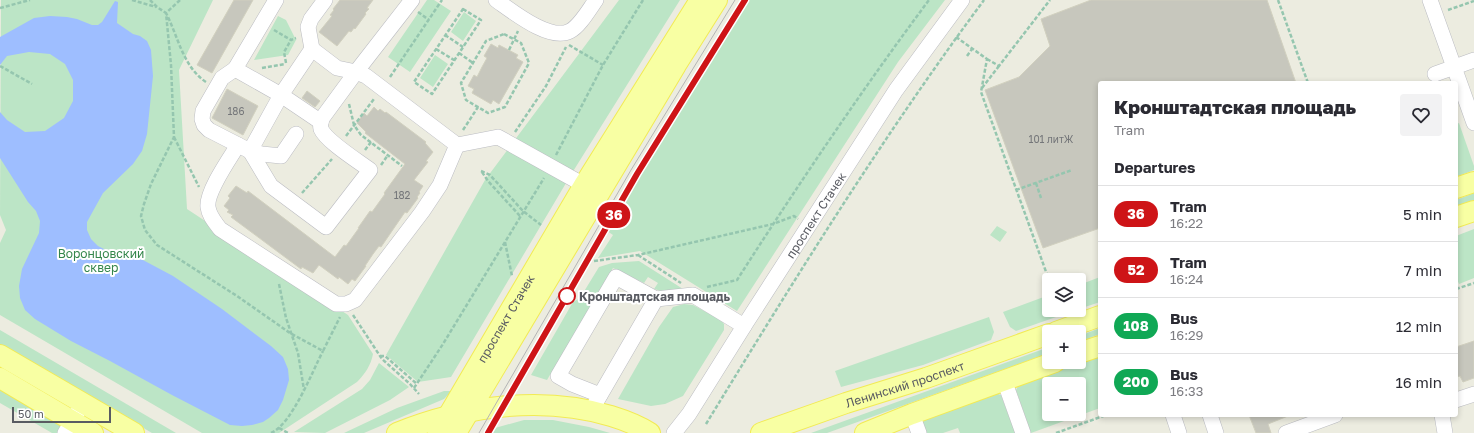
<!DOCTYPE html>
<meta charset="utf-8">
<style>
:root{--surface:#fff;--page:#f2f2f3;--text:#2b2b33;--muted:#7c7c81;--line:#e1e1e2}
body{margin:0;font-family:"Golos Text",sans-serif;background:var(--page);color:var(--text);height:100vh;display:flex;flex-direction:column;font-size:15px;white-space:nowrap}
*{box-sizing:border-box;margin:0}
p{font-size:13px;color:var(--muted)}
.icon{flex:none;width:22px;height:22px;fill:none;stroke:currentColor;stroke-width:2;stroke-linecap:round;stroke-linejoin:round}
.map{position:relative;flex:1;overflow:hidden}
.sheet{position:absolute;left:1098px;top:81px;width:360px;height:336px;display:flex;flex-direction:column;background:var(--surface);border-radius:4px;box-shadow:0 2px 6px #0003}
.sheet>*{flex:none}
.badge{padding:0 8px;border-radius:13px;font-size:14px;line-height:26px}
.controls{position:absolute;left:1042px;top:273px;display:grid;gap:8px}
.controls a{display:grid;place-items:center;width:44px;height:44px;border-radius:4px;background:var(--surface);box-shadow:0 2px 6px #0003;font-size:20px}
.scale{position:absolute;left:12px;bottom:10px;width:99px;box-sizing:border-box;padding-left:4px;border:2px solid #595b62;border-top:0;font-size:11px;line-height:14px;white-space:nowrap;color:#595b62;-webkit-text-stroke:3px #fff;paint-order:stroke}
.map>.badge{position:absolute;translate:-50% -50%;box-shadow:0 0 0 2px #fff}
h2{padding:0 16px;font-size:15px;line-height:36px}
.round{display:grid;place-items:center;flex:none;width:42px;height:42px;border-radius:4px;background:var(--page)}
.overview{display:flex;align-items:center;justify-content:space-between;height:68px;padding:0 16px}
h1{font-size:19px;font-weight:800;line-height:30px}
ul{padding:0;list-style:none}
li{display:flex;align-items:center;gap:12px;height:56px;padding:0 16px;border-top:1px solid var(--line)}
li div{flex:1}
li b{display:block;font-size:15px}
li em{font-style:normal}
li .badge{min-width:44px;font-weight:700;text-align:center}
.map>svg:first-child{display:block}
</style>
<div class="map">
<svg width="1474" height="433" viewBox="0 0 1474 433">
<rect width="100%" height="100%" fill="#ecece0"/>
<path fill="#bce5c6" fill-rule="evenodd" d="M1,0H213L179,70L187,209L348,315L373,354C371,365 365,374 357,382L279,433H202L0,315V243L6,230L0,215Z
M427,0H434L451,11L410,72L388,57Z
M619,0H680L572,173L451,377L418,382L386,355L485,180Z
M748,0H945L898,62L737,311L640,251L598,258L613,235L607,231L639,176Z
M464,12L476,21L463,41L451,32Z
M278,16L286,20L296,40L288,55L254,60Z
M435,55L448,64L433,87L420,78Z
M1459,123L1474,166V170L1456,177V124Z
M1474,193V200L1456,206V200Z
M997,226L1007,232L1000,242L990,235Z
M1474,229V278L1459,284L1456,277V236Z
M639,261L683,289L661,291L654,289L658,283L648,277L644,283L613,268L547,380L531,375L573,302L580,298L599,267L612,263Z
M1100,277V302L1079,309V285Z
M1049,295V310H1076L1016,331L1010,327L1003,312Z
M684,304L693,305L721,320L724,324V330L683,396L665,404L651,406L618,399L659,327L673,307Z
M989,317L994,332L991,340L923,365L841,387L835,371Z
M1100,328V334L1079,342V336Z
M0,330L176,433H152L0,344Z
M1049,347V353L827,433H811Z
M1100,355V408L1031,433L1016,390L1019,384ZM1049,384H1079V414H1049Z
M379,363L409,387L390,400L325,433L294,432L362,389L370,380Z
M0,389L61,424L60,433H52L0,403Z
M444,391H452L444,399L364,433H344L397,408Z
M995,393L1001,395L1015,433H960L958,428L943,433H924C922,427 921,423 926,418Z
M524,420H553L589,427L610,433H492L495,428Z"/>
<path fill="#9ebeff" d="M115,1L118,2L117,23L133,34L140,36L147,41L151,50L153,76L147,134L142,151L133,164L103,193L87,222V230L91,239L98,246L106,250L141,259L173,276L222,309L271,346L283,357L288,369L289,380L283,400L278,410L269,418L263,422L252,425L242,426L230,425L172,395L110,361L71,341L35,319L25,310L20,298L19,286L22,269L39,233L40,221L36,211L28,202L0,158V112L7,120L25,132L45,131L64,118L73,101V80L65,64L50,54L29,52L7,56L0,65V37L34,18L50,16L67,17L77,19L92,25H98L102,22Z"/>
<path fill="#c7c7bd" stroke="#d1d0bf" d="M234,0H253L212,73L197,65Z
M340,0H373L367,8L369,9L365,13L366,14L355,29L354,28L351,32L349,31L337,46L319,32L332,16L330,15L334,10L333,9Z
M1091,0H1267L1296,83H1100V228L1043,248L985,90L1019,77L1050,46L1041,19Z
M491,44L498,48L499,45L518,55L516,58L523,62L499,104L493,100L491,104L472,93L474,89L468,86L474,75L477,77L482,67L487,58L484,56Z
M227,89L258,106L243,135L212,118Z
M307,91L320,101L315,107L302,98Z
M374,107L378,111L380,109L385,113L386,112L426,142L425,143L433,152L426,161L428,162L414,180L423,186L419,192L420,193L417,197L418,198L407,213L405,212L381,247L379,246L373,254L365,266H366L355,281L352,279L348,284L339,277L338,279L319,265L313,273L302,267L301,269L231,217L233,215L227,212L229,210L224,206L230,198L228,196L236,186L247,193L248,191L335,257L344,245L346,246L359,228H358L370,211L372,212L385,194L384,193L405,164L365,133L366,132L357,123L364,113L367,116Z
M1474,341V378L1463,382L1460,376L1456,377V347Z
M1249,415H1288V416L1268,424L1271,433H1256Z"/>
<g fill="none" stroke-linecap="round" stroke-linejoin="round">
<defs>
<g id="minor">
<path d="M496,0C512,11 550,42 570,31C580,26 590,8 596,0"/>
<path d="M1430,0L1474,123"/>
<path d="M312,49L337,68L356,72L366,76L457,145L498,137L584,185"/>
<path d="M235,69L222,78L203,111L202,119L204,125L209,130L250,151L262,154L281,156L296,134"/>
<path d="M1435,74L1474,60"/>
<path d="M321,122L281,95L312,49L308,27L311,19L325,0"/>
<path d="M238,145C230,158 206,192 208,207C209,216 215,222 220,229L336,304H346L355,300L422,212L440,185L457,145"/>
<path d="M250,151L271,186L326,227L370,170C358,161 326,141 321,129C320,125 321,121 323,117L356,72L412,0"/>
<path d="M250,151L281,95L235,69L276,0"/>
<path d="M1004,380L1023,433"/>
<path d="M600,395L572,384L558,376L616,277L656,299L693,295L744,326"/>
<path d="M1456,400L1474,394"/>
<path d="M595,404L656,299"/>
<path d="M912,414L919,433"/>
<path d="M1173,415L1179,433"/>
<path d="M1210,415L1216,433"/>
<path d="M1442,415L1445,433"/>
<path d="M65,433L77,413"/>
<path id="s1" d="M674,433L689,414L746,323L896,90L962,0"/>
<path d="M1286,433L1335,415"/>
</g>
<g id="major">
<path d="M1456,188L1474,182"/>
<path d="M1456,217L1474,211"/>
<path d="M1056,332L1100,316"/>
<path d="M1079,353L1100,346"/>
<path d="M0,355L134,433"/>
<path d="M0,378L93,433"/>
<path d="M397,433C464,406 542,395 611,416C624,420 638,425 650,433"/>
<path id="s2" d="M438,433L584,185L700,0"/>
<path d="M456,433L676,65L717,0"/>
<path id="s3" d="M761,433L846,403L926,378L1049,334"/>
<path d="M865,433L912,414L1055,362"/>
</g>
</defs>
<use href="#minor" stroke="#bbbcc2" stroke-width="16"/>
<use href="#major" stroke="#f2eb54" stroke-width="22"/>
<path stroke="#95c6af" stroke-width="2.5" stroke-dasharray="4 2" stroke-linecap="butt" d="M132,0L156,7
M150,0L157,7L166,13L171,65L174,137L151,184L144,204L141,216L145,230L157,245L237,296L290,333L323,351L340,317
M180,0L166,13C178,36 183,67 206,82
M1278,0L1308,83
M0,8L30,0
M463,9L481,20L432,94L414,82Z
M1448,10L1474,1
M418,12L429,20
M274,30L291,40L296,38
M504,34L521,43L529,63L505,107L488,113L466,100L461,83L486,41Z
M445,35L463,47
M956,37L987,59L981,92L1049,280
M569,45L603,65
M436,49L454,60
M509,50L518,31
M459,53L473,63
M967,56L972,49
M987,59L999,66L1050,0
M286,63L284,52L291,40
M0,66L32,84
M262,68L285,64
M390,77L442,0
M982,88L999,66
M349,104L354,125L361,135L402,166
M463,130L478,107
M515,132L546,86L566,47
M346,136L374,99
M174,137L199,187
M365,150L371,142
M556,155L603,65L643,0
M381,165L388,155
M481,171L490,175L523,211L541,225
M482,172L488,181L520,216
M1036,183L1041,198
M1016,190L1072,170
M302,193L332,159
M505,242L512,276
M638,255L681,283
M594,261L638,255L773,224L794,216L798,219
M279,284L286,318L298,353L304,390
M707,287L737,280C798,185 861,91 929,0
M1456,289L1474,283
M353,315L382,359L410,384L419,394
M380,356H385L417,384
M414,388L443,344L544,178
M706,424C794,280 883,136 984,0
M279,428L288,433
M271,433C292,424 312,372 323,351
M1056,433L1106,415"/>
<use href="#minor" stroke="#fff" stroke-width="15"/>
<use href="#major" stroke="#f8ffa3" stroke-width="20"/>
<path stroke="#b4b4b5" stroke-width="1" d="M479,433L631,170L735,0
M488,433L637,174L745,0"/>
</g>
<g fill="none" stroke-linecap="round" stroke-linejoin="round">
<defs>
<path id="line" d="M488,433L637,174L745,0"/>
</defs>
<use href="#line" stroke="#fff" stroke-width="9"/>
<use href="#line" stroke="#ce1417" stroke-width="6"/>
</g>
<circle fill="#fff" stroke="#ce1417" stroke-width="2" cx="567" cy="296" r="8"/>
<g text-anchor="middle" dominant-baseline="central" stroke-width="4" stroke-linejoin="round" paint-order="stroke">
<g font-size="10" fill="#747679">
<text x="236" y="111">186</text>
<text x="1051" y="139">101 литЖ</text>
<text x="402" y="195">182</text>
</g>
<g font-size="12" fill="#595b62" stroke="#fff">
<text stroke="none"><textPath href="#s1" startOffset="260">проспект Стачек</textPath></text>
<text stroke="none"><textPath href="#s2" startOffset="133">проспект Стачек</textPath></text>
<text stroke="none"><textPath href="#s3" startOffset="152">Ленинский проспект</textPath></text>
</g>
<g font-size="12" fill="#34864b" stroke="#fff">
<text x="101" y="253">Воронцовский<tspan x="101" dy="14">сквер</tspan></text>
</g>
<g font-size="12" font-weight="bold" fill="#595b62" stroke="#fff" text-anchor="start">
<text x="579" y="296">Кронштадтская площадь</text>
</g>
</g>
</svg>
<div class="controls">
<a><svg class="icon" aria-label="layers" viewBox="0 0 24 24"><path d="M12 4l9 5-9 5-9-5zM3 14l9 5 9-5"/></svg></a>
<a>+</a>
<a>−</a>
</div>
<div class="scale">50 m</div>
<b class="badge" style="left:614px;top:215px;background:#ce1417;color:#fff">36</b>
<section class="sheet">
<div class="overview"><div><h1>Кронштадтская площадь</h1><p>Tram</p></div><a class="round"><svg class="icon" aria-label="heart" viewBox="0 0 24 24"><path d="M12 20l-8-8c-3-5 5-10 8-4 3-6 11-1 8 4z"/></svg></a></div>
<h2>Departures</h2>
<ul>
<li><span class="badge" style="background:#ce1417;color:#fff">36</span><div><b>Tram</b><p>16:22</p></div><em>5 min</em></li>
<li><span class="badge" style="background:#ce1417;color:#fff">52</span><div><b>Tram</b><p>16:24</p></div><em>7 min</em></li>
<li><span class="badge" style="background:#10a855;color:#fff">108</span><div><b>Bus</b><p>16:29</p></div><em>12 min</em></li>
<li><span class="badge" style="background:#10a855;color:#fff">200</span><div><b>Bus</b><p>16:33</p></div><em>16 min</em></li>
</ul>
</section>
</div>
